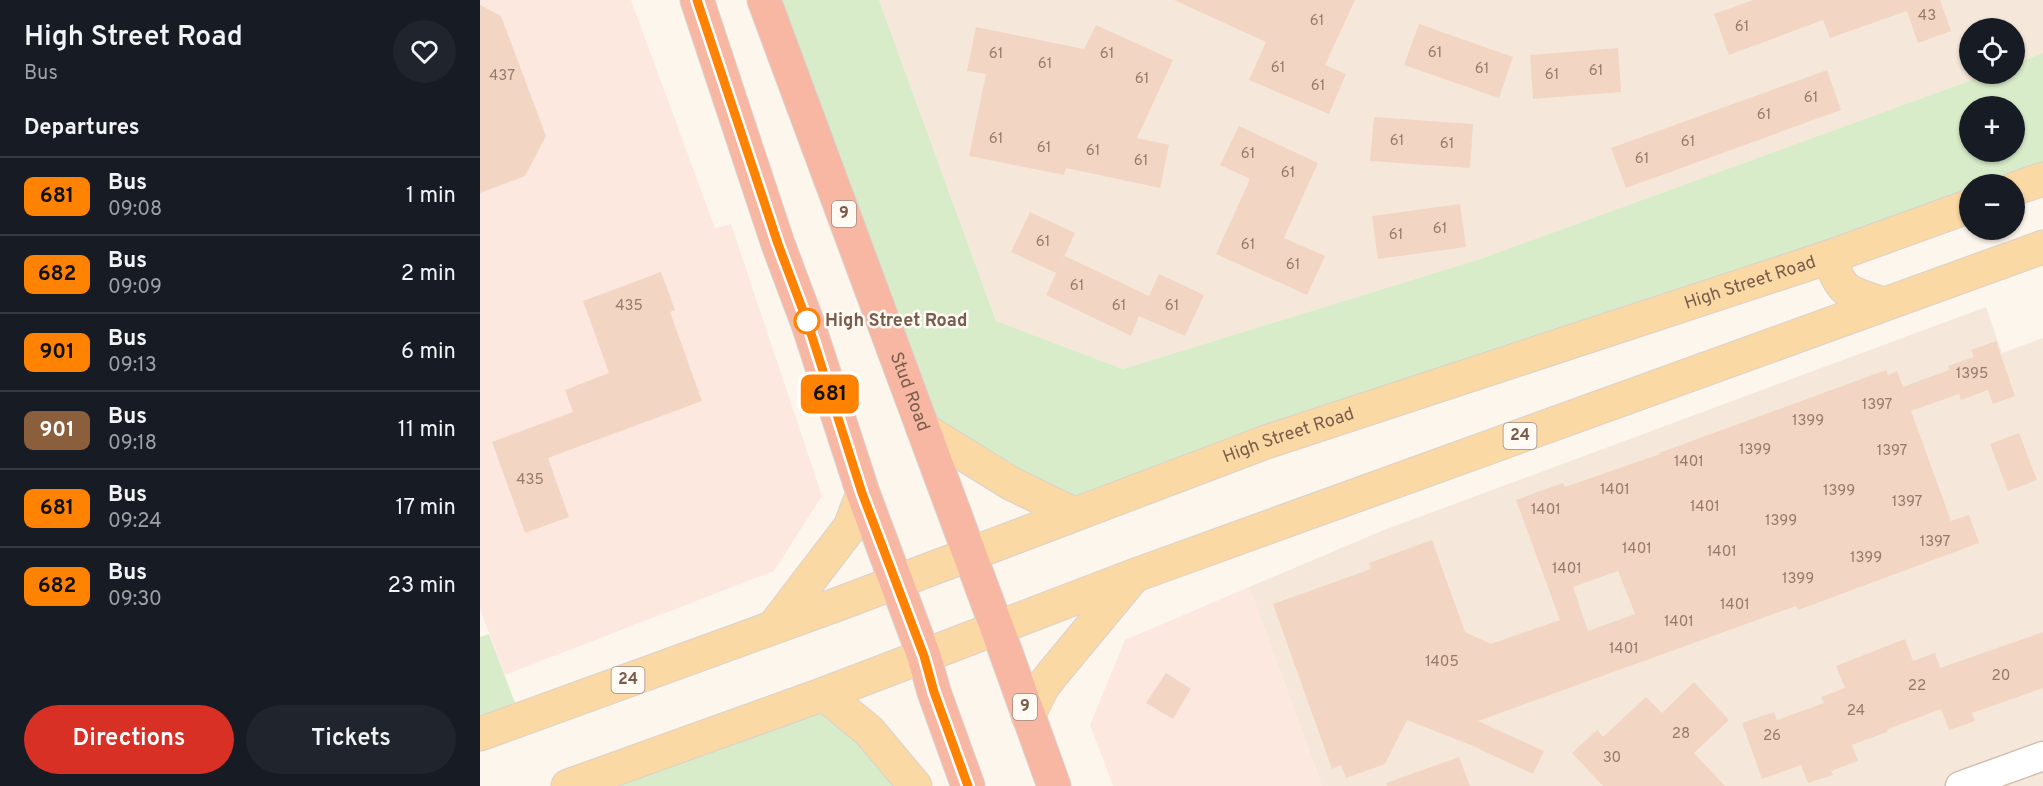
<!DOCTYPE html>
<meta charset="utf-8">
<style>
:root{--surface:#171b24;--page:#20242c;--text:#f1f3f6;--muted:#9ea1a6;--line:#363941;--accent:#d93025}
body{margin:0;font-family:Overpass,sans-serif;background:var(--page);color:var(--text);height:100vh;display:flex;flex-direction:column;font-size:22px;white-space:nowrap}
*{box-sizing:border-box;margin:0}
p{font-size:20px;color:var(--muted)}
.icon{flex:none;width:33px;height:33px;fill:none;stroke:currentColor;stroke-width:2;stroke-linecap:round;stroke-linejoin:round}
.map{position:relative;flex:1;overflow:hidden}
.details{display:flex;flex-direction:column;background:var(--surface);width:480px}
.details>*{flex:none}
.badge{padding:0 12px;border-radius:9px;font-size:21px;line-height:39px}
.fabs{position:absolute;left:1479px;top:18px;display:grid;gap:12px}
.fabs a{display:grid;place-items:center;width:66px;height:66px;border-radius:50%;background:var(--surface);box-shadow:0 2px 4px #0004;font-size:30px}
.map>.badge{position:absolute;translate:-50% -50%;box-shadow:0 0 0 3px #fff}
h2{padding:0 24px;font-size:22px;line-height:54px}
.round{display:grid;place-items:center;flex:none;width:63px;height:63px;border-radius:32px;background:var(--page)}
.head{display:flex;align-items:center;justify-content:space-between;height:102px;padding:0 24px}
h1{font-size:28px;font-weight:600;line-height:45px}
.cta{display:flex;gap:12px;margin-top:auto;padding:12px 24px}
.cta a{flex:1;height:69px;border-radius:36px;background:var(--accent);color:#fff;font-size:24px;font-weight:600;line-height:69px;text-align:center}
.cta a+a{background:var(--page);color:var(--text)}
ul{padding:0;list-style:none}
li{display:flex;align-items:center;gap:18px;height:78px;padding:0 24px;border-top:2px solid var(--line)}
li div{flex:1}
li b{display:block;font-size:22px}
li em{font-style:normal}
li .badge{min-width:66px;font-weight:700;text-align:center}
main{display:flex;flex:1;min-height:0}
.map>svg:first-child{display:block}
</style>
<main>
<section class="details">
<div class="head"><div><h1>High Street Road</h1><p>Bus</p></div><a class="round"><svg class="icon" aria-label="heart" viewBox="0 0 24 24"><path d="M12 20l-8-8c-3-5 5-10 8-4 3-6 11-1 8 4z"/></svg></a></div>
<h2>Departures</h2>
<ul>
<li><span class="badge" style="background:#ff8200;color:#111">681</span><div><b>Bus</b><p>09:08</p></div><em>1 min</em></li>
<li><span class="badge" style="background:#ff8200;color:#111">682</span><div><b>Bus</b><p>09:09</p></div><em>2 min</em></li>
<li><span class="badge" style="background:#ff8200;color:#111">901</span><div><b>Bus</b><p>09:13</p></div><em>6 min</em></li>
<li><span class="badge" style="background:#8b5e3c;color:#fff">901</span><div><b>Bus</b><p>09:18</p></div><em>11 min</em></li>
<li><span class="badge" style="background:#ff8200;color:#111">681</span><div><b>Bus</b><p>09:24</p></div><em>17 min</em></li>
<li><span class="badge" style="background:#ff8200;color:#111">682</span><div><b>Bus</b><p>09:30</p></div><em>23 min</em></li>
</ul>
<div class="cta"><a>Directions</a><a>Tickets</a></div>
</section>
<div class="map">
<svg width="1563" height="786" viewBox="0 0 1563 786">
<rect width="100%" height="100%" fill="#fdf6ec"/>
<path fill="#f5e8da" d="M399,0H1563V53L1535,64L1534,28H1490V74H1508L1000,259L643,369L516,321Z
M1506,307L1522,353L1563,338V786H842L769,587L904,530Z"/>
<path fill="#fde8e0" d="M0,0H151L235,228L251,224L342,496L294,571L25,675L0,609Z
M769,587L842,786H633L610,725L645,640Z"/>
<path fill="#d8ecc9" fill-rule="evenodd" d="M284,0H399L516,321L643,369L1000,259L1508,74H1534L1535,64L1563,53V179L1534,184H1490L1489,206L594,514L443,429ZM1490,106H1534V152H1490Z
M9,634L41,719L0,734V637Z
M344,694L435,786H88Z"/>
<path fill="#f3d5c3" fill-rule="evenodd" d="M694,0H875L845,65L866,74L849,114L769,80L786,42Z
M1273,0H1460L1471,31L1438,43L1427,11L1350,38L1343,20L1249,55L1234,14Z
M0,5L21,16L66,136L45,176L0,193Z
M939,24L1033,57L1019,98L924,65Z
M616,25L693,60L657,138L689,145L680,188L586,168L584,175L489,156L506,74L487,71L496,27L604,49Z
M1138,48L1141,92L1053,99L1050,55Z
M1347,70L1361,110L1146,188L1131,148Z
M894,117L993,124L990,168L890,161Z
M759,126L838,163L804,238L845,256L827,295L736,254L770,179L740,165Z
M980,204L986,247L898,259L892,216Z
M550,212L595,233L581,264L585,256L669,296L679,274L724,295L705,336L659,316L651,336L566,295L576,273L531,252Z
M181,272L195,310L190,312L222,401L68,458L89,517L45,533L12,442L93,412L85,390L129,373L103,301Z
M1516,341L1535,396L1513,404L1508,390L1481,400L1479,394L1431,411L1471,521L1489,515L1499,543L1318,610L1316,606L998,721L1064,751L1053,774L999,749H1001L927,720L905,764L866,778L861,765L852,769L793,604L891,569L889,563L952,540L985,632L1011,644L1080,620L1036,500L1083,483L1085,487L1180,454L1179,453L1406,370L1408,375L1417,371L1423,387L1469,370L1468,366L1494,357L1491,350ZM1138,571L1155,614L1108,631L1093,587Z
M1539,433L1557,480L1528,491L1510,444Z
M1563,632V688L1492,713L1495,721L1469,730L1461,709L1408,729L1407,732L1372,745L1378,761L1351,771L1353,775L1328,783L1321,765L1282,779L1262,723L1294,712L1297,720L1344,703L1341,697L1365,688L1356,666L1425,639L1433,661L1455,653L1460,668Z
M686,673L711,689L693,719L666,703Z
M1214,682L1249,720L1214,753L1245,786H1123L1092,753L1117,730L1123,737L1166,697L1182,713Z
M979,757L990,786H907L906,783Z"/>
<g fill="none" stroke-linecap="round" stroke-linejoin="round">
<defs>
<path id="street" d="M1480,786L1563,756"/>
<g id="primary">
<path d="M1534,189L1563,179"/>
<path d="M1349,257C1363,295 1366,291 1403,304"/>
<path d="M443,429L532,484L594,514"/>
<path d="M295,625L370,527L383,493"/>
<path d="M344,694L389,731L435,786"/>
<path d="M548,716L563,686L575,671L652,578"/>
<path id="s1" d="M0,734L361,603L786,442L1349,257L1490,206"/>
<path d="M88,786L344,694L653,576L1563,247"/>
</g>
<g id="highway">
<path d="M217,0L298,244L328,324L383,493L444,656L454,692L488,786"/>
<path id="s2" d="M284,0L517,628L574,786"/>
</g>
</defs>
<use href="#street" stroke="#d1beb0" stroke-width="31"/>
<use href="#primary" stroke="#dad1cd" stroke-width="35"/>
<use href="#highway" stroke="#dad1cd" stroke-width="35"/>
<use href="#street" stroke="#fff" stroke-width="28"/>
<use href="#primary" stroke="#fbd9a5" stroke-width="33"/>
<use href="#highway" stroke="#f7b7a3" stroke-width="33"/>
</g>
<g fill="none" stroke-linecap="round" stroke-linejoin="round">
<defs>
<path id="line" d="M217,0L298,244L328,324L382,493L444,656L454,692L488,786"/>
</defs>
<use href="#line" stroke="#fff" stroke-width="14"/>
<use href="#line" stroke="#ff8200" stroke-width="9"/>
</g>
<circle fill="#fff" stroke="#ff8200" stroke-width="3" cx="327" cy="321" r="12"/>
<g text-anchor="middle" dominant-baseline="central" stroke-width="5" stroke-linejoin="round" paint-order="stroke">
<g font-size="15" fill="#987a6a">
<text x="1447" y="16">43</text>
<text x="837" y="21">61</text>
<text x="1262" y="27">61</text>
<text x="955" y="53">61</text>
<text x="516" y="54">61</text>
<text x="627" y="54">61</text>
<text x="565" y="64">61</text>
<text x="798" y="68">61</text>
<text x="1002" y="69">61</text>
<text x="1116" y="71">61</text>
<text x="1072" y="75">61</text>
<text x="22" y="76">437</text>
<text x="662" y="79">61</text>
<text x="838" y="86">61</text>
<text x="1331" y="98">61</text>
<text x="1284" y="115">61</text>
<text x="516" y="139">61</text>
<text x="917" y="141">61</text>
<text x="1208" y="142">61</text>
<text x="967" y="144">61</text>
<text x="564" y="148">61</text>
<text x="613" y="151">61</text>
<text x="768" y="154">61</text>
<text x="1162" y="159">61</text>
<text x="661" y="161">61</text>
<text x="808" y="173">61</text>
<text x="960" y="229">61</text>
<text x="916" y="235">61</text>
<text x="563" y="242">61</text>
<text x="768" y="245">61</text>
<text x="813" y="265">61</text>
<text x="597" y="286">61</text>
<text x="149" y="306">435</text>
<text x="639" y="306">61</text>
<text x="692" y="306">61</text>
<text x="1492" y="374">1395</text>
<text x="1397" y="405">1397</text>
<text x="1328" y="421">1399</text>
<text x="1275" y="450">1399</text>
<text x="1412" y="451">1397</text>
<text x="1209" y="462">1401</text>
<text x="50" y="480">435</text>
<text x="1135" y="490">1401</text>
<text x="1359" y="491">1399</text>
<text x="1427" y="502">1397</text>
<text x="1225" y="507">1401</text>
<text x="1066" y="510">1401</text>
<text x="1301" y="521">1399</text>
<text x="1455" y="542">1397</text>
<text x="1157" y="549">1401</text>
<text x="1242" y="552">1401</text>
<text x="1386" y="558">1399</text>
<text x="1087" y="569">1401</text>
<text x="1318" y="579">1399</text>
<text x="1255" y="605">1401</text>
<text x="1199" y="622">1401</text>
<text x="1144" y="649">1401</text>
<text x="962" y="662">1405</text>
<text x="1521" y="676">20</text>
<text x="1437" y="686">22</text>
<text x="1376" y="711">24</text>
<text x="1201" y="734">28</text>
<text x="1292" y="736">26</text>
<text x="1132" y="758">30</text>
</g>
<g fill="#fffaf3" stroke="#a28b7f" stroke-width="1.5">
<rect x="352" y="201" width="24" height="26" rx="4.5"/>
<rect x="1023.5" y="423" width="33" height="26" rx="4.5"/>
<rect x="131.5" y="667" width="33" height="26" rx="4.5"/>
<rect x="533" y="694" width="24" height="26" rx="4.5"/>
</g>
<g font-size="16" font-weight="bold" fill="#7a5c4d">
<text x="364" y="214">9</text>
<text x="1040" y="436">24</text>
<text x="148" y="680">24</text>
<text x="545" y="707">9</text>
</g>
<g font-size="18" fill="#7a5c4d" stroke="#fffaf3">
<text stroke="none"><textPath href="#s1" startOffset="1348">High Street Road</textPath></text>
<text stroke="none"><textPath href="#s2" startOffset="418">Stud Road</textPath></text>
<text stroke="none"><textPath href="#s1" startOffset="862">High Street Road</textPath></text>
</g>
<g font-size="18" font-weight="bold" fill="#7a5c4d" stroke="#fffaf3" text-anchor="start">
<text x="345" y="321">High Street Road</text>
</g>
</g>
</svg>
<div class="fabs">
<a><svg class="icon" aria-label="locate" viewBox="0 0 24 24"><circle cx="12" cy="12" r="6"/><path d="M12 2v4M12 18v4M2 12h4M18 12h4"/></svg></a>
<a>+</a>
<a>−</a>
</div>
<b class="badge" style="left:350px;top:394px;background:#ff8200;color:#111">681</b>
</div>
</main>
